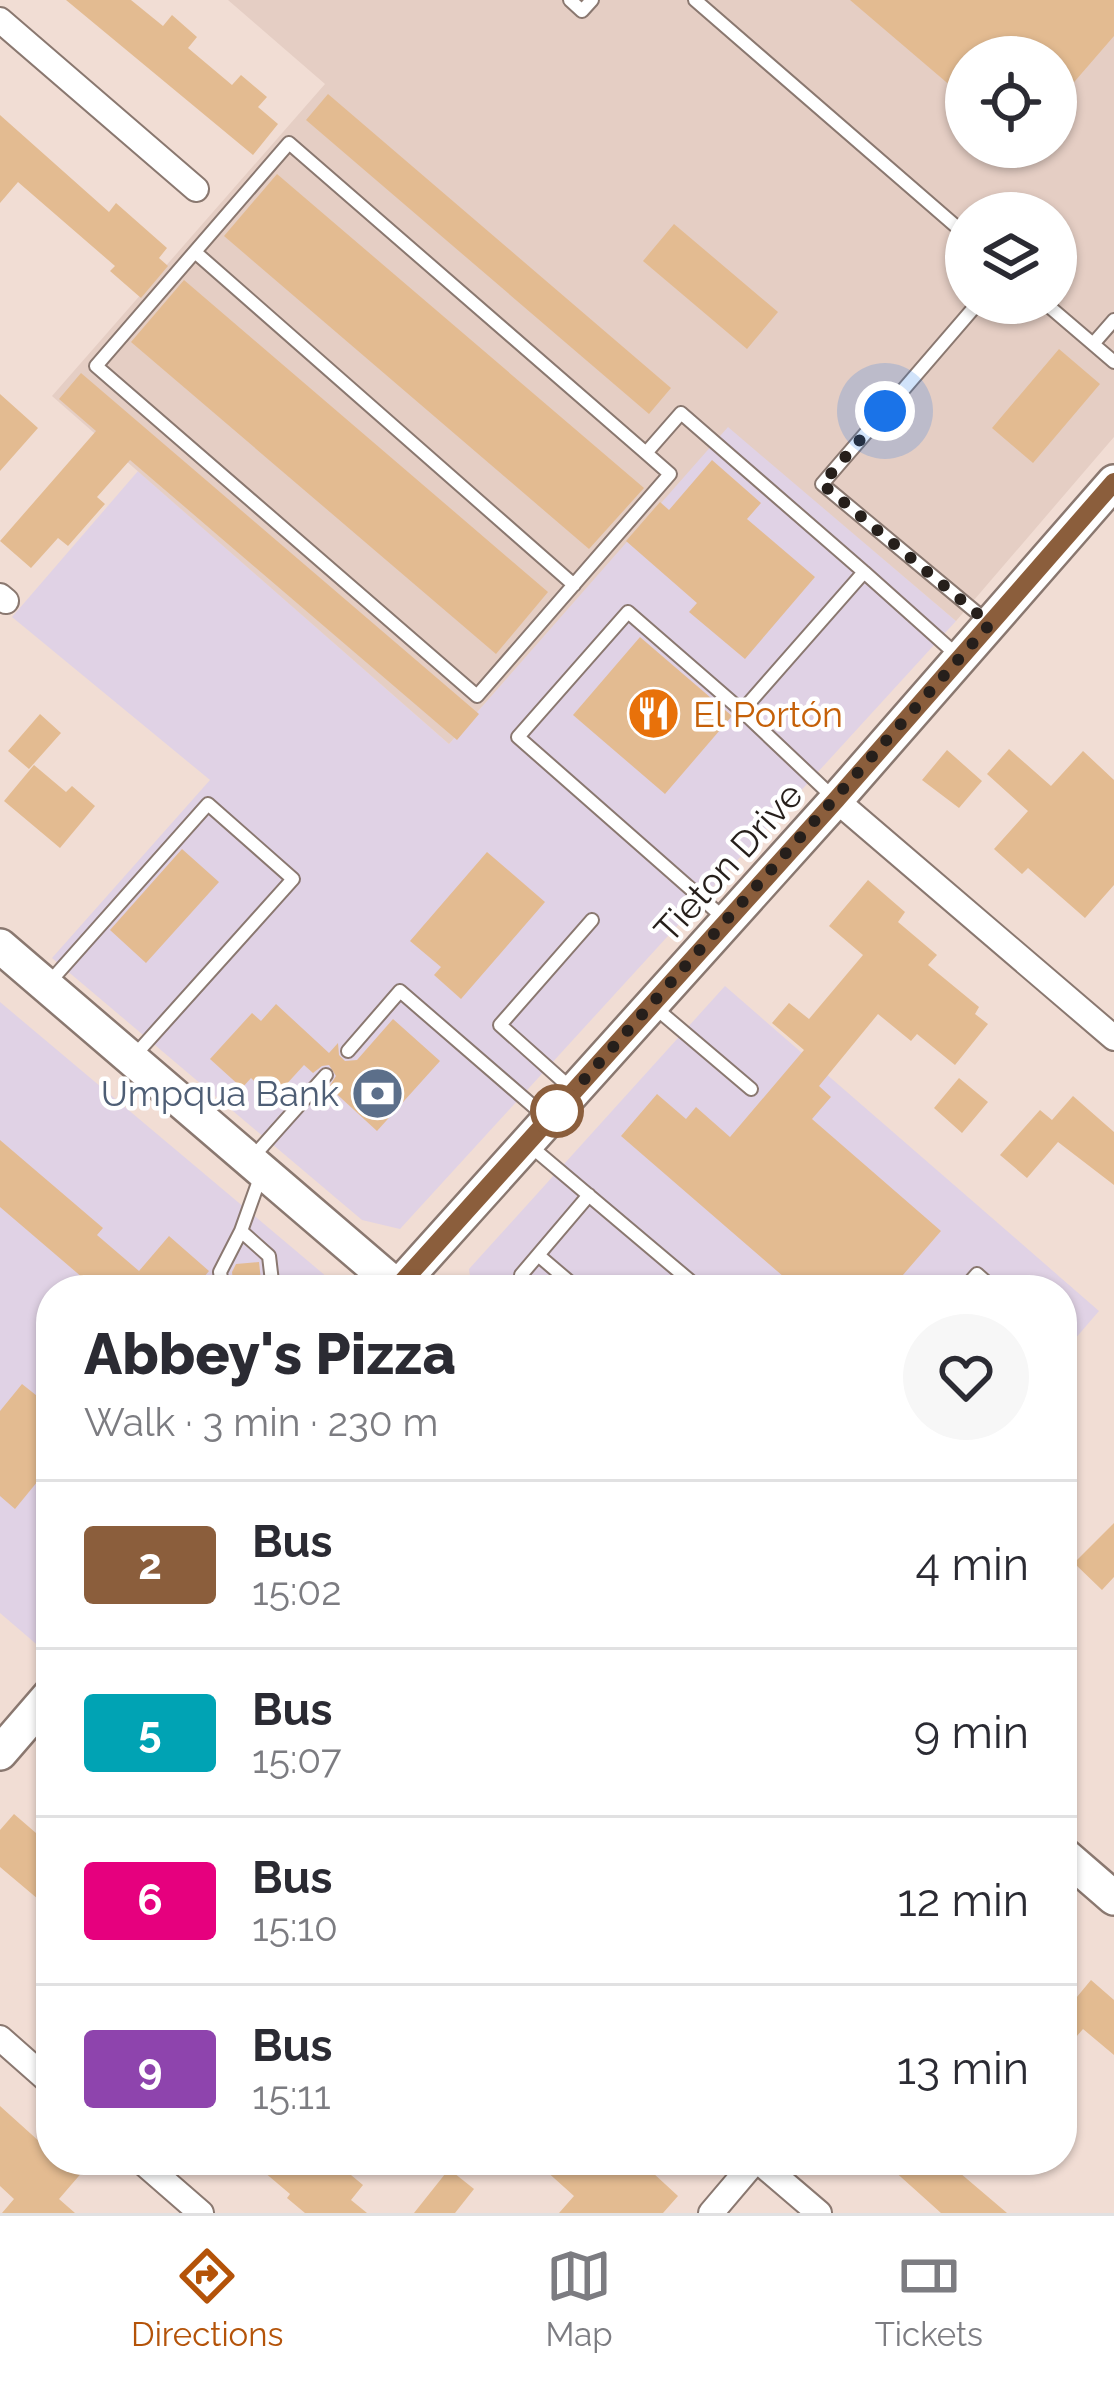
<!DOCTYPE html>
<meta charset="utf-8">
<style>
:root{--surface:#fff;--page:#f7f7f7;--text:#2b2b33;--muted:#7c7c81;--line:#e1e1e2;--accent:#b45309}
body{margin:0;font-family:Raleway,sans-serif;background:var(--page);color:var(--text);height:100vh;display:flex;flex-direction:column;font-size:45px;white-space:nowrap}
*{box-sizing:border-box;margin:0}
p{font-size:39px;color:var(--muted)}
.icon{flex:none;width:66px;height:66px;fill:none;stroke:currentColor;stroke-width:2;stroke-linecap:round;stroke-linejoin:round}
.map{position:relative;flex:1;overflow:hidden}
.panel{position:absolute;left:36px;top:1275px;width:1041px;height:900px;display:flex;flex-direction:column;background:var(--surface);border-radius:48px;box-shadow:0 3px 9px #0004}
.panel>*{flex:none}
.badge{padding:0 24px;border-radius:9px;font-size:42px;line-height:78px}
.controls{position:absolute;left:945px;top:36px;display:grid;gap:24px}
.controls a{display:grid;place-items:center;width:132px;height:132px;border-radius:50%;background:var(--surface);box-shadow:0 3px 9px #0004;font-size:60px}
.you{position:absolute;width:60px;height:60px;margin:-30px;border:9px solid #fff;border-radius:50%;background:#1a73e8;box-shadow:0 0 0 18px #1a73e833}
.map>.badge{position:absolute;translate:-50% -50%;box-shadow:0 0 0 6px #fff}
.round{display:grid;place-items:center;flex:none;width:126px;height:126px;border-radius:63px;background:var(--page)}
.overview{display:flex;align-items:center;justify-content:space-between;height:204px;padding:0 48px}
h1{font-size:57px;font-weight:800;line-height:90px}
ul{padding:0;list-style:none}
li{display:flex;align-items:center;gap:36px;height:168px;padding:0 48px;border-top:3px solid var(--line)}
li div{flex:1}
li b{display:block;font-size:45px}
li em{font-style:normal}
li .badge{min-width:132px;font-weight:700;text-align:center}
.dock{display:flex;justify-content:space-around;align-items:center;height:168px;border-top:3px solid var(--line);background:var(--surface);font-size:33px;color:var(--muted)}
.dock a{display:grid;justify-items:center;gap:6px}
.dock .current{color:var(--accent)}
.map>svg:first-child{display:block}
</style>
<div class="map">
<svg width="1114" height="2213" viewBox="0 0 1114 2213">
<rect width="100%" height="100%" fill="#f1ddd4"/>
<path fill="#e0d2e5" d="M728,426L956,621L400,1229L362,1220L52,958L210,780L12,617L138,471L449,744Z
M725,986L1099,1311L1062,1354V1290H472L469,1269Z
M0,1002L327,1277L331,1290H51V1638L42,1649L0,1613Z"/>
<path fill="#e5cec4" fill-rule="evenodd" d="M228,0H1114V437L956,621L728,427L449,744L52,396L325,84ZM966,57H1056V147H966ZM966,213H1056V303H966Z"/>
<path fill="#e3bb91" d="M66,0H131L163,26L172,15L197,37L188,48L232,85L241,75L267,97L258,107L278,124L253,155Z
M850,0H1114V36L1056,103V57H966V99Z
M328,94L671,388L649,414L306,120Z
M0,115L109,212L116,203L167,248L159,258L168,266L141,298L110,271L115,266L18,182L0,203Z
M277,174L644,488L589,549L224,236Z
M674,224L778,312L747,349L643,261Z
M184,280L548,592L496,654L131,342Z
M1059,349L1100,384L1033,463L992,428Z
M81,373L479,714L457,740L130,460L97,497L105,504L68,546L58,538L31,568L0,541L96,431L59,399Z
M0,394L38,428L0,471Z
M712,460L761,503L747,519L815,577L745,659L689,612L697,603L626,541L660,502L669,510Z
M640,637L732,716L665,794L573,715Z
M40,714L61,733L29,769L8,751Z
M1009,749L1051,786L1083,751L1114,780V885L1085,918L1028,868L1022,874L994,849L1028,811L987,774Z
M947,750L982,781L959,808L922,780Z
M34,765L66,792L72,786L95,806L60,848L4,801Z
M182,849L219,882L146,963L110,930Z
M487,852L545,902L461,999L434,975L441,967L410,941Z
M868,880L905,912L898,922L937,955L928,965L979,1007L975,1014L988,1024L955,1065L917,1034L911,1041L878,1014L819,1086L831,1097L812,1119L941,1231L890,1290H799L621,1136L657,1094L686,1119L696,1107L730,1137L804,1050L772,1023L789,1003L809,1019L863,955L829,926Z
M276,1004L329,1053L338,1043L339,1055L345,1061L357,1060L393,1019L440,1061L377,1131L329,1087L336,1076L329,1065L322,1066L313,1073L304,1065L273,1099L251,1078L242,1088L210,1059L252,1013L261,1021Z
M959,1078L988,1102L962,1133L934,1108Z
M1073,1096L1114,1132V1185L1058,1142L1027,1178L1000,1155L1040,1110L1052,1120Z
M0,1140L103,1228L97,1235L139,1271L169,1236L209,1271L193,1290H97L0,1207Z
M259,1262L262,1290H234L232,1272L236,1264Z
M22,1384L51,1407V1465L15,1509L0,1496V1411Z
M1114,1523V1577L1102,1590L1074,1563Z
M14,1814L51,1846V1910L0,1867V1830Z
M1091,1980L1114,2000V2055L1083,2029L1062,2053V2015Z
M0,2106L51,2152V2160H72L84,2170L59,2199L75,2213H2L14,2199L0,2186Z
M250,2160H333L363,2185L351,2200L367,2213H305L287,2198L290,2194Z
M534,2160H639L678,2196L663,2213H559L574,2196Z
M882,2160H971L960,2173L1007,2213H941Z
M449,2169L474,2189L455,2213H414Z"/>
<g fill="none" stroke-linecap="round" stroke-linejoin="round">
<defs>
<path id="lane" d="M570,0L582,11L592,0
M695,0L966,235
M195,252L574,585
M978,303L822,484L988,622
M1045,303L1093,344L1114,320
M1093,344L1114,362
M646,453L670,474L477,696L96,366L289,143L646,453L681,413L864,572
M836,800L742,711L864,572L959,657
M725,919L518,737L628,612L742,711
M47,985L208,804L293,879L135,1055
M652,1005L751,1089
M348,1051L400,991L548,1119
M574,1091L500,1025L592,920
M528,1144L701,1290
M251,1159L326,1075
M241,1231L269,1256L273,1290
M223,1290L220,1272L241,1231L262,1172
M527,1290L522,1286L521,1275L538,1255
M579,1290L538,1255L589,1195
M963,1290L977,1274L995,1290"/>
<path id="street" d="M0,20L196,189
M0,596L6,601
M836,800L1114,1038
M0,2038L51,2083
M140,2160L201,2213
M757,2160L819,2213
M711,2213L756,2160"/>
<path id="secondary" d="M0,946L401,1290
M395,1290L836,800L1114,482
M0,1753L51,1694
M1062,1853L1114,1898"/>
</defs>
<use href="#lane" stroke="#8a7870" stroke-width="16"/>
<use href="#street" stroke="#8a7870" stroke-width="28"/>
<use href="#secondary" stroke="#8a7870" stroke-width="38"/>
<use href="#lane" stroke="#fff" stroke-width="12"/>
<use href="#street" stroke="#fff" stroke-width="24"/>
<use href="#secondary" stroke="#fff" stroke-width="33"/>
</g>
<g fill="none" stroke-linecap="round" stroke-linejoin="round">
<defs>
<path id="line" d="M395,1290L836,800L1114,482"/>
</defs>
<use href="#line" stroke="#fff" stroke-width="27"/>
<use href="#line" stroke="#8b5e3c" stroke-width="18"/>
<path stroke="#261f1b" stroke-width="12" stroke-dasharray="0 21.6" d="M557,1111L549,1119L990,624L822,484L885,411"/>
</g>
<defs>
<symbol id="restaurant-disc" viewBox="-11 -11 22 22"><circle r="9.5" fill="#e8710a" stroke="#fff"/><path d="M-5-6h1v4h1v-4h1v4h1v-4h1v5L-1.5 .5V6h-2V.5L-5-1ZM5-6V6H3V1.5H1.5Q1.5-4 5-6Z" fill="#fff"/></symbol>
<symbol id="bank-disc" viewBox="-11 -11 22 22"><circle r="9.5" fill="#5c6f8a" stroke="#fff"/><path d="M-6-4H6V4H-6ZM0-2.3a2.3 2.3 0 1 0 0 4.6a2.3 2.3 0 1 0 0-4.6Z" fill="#fff"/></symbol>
</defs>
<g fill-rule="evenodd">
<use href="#restaurant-disc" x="624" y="684" width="59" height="59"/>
<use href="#bank-disc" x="348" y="1064" width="59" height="59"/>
</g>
<circle fill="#fff" stroke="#8b5e3c" stroke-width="6" cx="557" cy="1111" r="24"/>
<g text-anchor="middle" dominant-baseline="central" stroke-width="9" stroke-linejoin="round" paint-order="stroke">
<g font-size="36" fill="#c56008" stroke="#fff" text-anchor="start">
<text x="693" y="714">El Portón</text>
</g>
<g font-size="36" fill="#261f1b" stroke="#fff">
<text transform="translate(728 862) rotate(-48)">Tieton Drive</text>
</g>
<g font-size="36" fill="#4e5e75" stroke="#fff" text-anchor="end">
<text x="339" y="1093">Umpqua Bank</text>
</g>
</g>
</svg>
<div class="controls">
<a><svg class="icon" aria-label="locate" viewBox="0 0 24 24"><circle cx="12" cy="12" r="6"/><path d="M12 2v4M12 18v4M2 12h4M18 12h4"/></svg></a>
<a><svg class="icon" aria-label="layers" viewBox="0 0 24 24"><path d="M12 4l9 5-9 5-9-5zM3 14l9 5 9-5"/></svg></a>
</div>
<div class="you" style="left:885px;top:411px"></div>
<section class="panel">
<div class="overview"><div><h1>Abbey's Pizza</h1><p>Walk · 3 min · 230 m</p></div><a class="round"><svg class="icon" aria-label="heart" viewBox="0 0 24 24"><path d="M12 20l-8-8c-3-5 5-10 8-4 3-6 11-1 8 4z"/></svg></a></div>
<ul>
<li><span class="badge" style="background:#8b5e3c;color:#fff">2</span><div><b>Bus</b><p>15:02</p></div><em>4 min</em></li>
<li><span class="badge" style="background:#00a3b4;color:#fff">5</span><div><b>Bus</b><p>15:07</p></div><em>9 min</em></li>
<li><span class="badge" style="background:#e6007e;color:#fff">6</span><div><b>Bus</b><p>15:10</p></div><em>12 min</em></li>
<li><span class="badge" style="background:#8e44ad;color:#fff">9</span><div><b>Bus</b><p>15:11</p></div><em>13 min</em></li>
</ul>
</section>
</div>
<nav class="dock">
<a class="current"><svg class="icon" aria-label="directions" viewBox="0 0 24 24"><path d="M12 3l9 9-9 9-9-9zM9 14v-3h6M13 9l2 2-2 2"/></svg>Directions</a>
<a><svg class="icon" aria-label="map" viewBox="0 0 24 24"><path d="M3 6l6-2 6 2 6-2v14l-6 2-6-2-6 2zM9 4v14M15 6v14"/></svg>Map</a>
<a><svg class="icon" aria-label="tickets" viewBox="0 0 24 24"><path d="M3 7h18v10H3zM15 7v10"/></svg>Tickets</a>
</nav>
